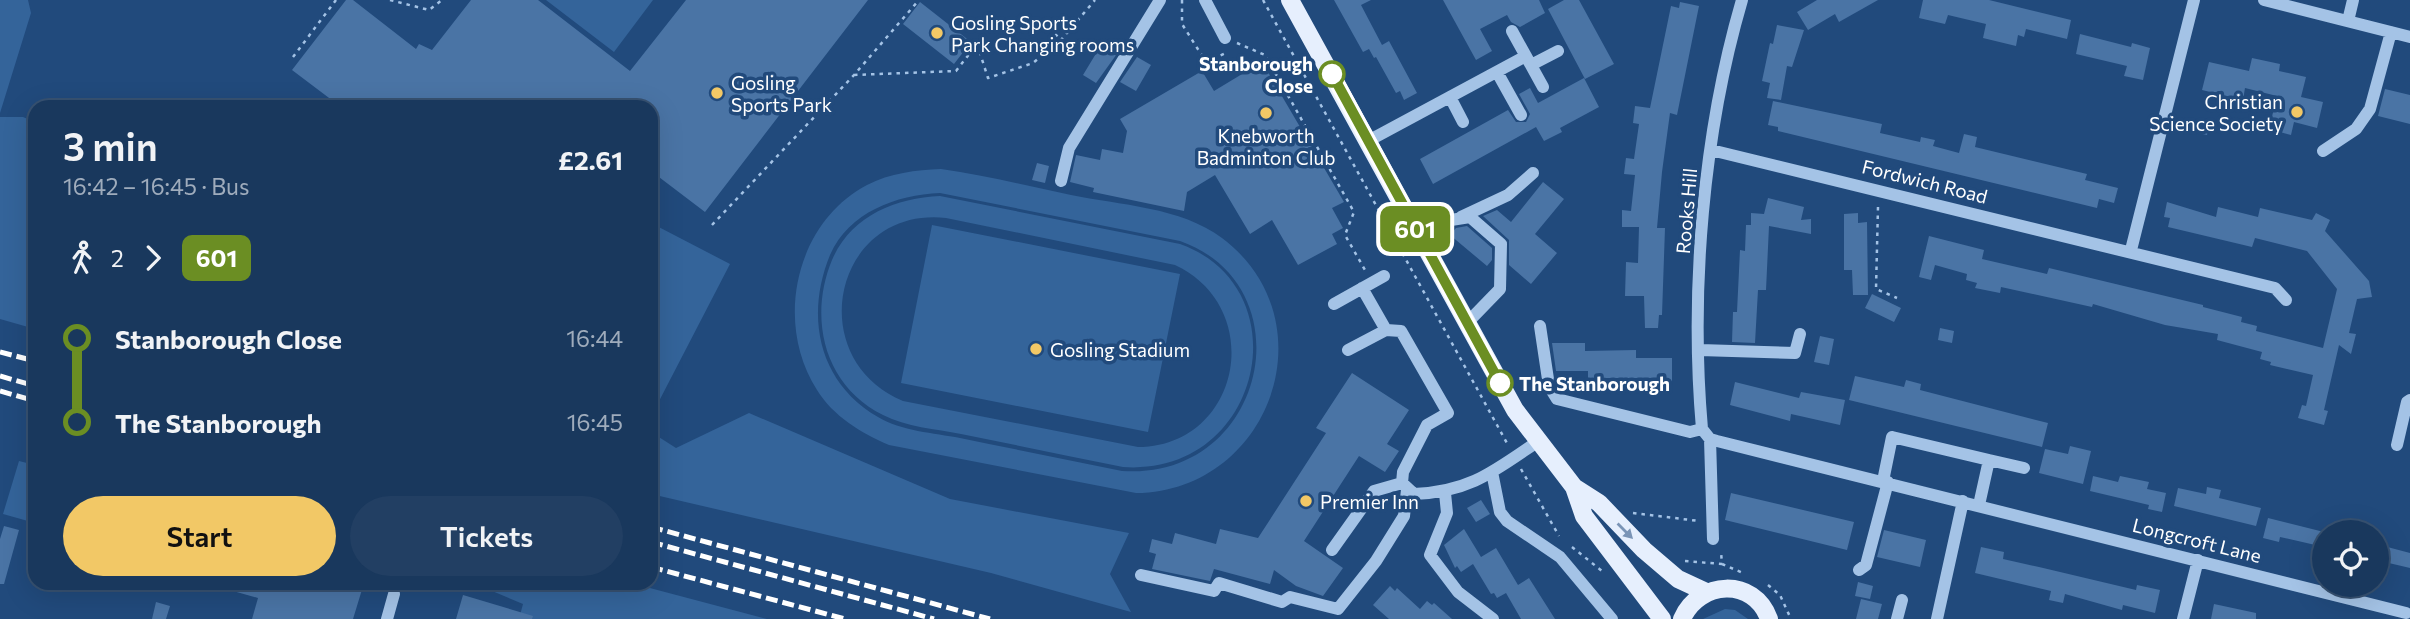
<!DOCTYPE html>
<meta charset="utf-8">
<style>
:root{--surface:#19385d;--page:#223f63;--text:#f1f3f6;--muted:#9facbc;--line:#375272;--accent:#f2c866}
body{margin:0;font-family:Commissioner,sans-serif;background:var(--page);color:var(--text);height:100vh;display:flex;flex-direction:column;font-size:26px;white-space:nowrap}
*{box-sizing:border-box;margin:0}
p{font-size:23px;color:var(--muted)}
.icon{flex:none;width:38px;height:38px;fill:none;stroke:currentColor;stroke-width:2;stroke-linecap:round;stroke-linejoin:round}
.map{position:relative;flex:1;overflow:hidden}
.drawer{position:absolute;left:28px;top:100px;width:630px;height:490px;display:flex;flex-direction:column;background:var(--surface);border-radius:21px;box-shadow:0 7px 28px #0002,0 0 0 2px var(--line)}
.drawer>*{flex:none}
.badge{padding:0 14px;border-radius:10px;font-size:24px;line-height:46px}
.fabs{position:absolute;left:2312px;top:520px;display:grid;gap:14px}
.fabs a{display:grid;place-items:center;width:77px;height:77px;border-radius:50%;background:var(--surface);box-shadow:0 7px 28px #0002,0 0 0 2px var(--line);font-size:35px}
.map>.badge{position:absolute;translate:-50% -50%;box-shadow:0 0 0 4px #fff}
.legs{display:flex;align-items:center;gap:10px;height:77px;padding:0 35px;font-size:23px}
.legs p{margin-inline-start:auto}
.head{display:flex;align-items:center;justify-content:space-between;height:119px;padding:0 35px}
h1{font-size:38px;font-weight:600;line-height:52px}
.cta{display:flex;gap:14px;margin-top:auto;padding:14px 35px}
.cta a{flex:1;height:80px;border-radius:42px;background:var(--accent);color:#111;font-size:28px;font-weight:600;line-height:80px;text-align:center}
.cta a+a{background:var(--page);color:var(--text)}
ul{padding:0 35px;list-style:none}
li{display:flex;align-items:center;gap:24px;height:84px;font-size:26px}
li i{display:grid;place-items:center;width:10px;height:100%;margin:0 9px;background:currentColor}
li i::after{content:'';width:18px;height:18px;margin:-9px;border:5px solid;border-radius:50%;background:var(--surface)}
li p{margin-inline-start:auto}
li:first-child i{background:linear-gradient(#0000 50%,currentColor 0)}
li:last-child i{background:linear-gradient(currentColor 50%,#0000 0)}
.map>svg:first-child{display:block}
</style>
<div class="map">
<svg width="2410" height="619" viewBox="0 0 2410 619">
<rect width="100%" height="100%" fill="#214a7c"/>
<path fill="#34649a" fill-rule="evenodd" d="M0,0H28L31,13L0,113Z
M546,0H653L614,52Z
M0,117H23L35,122V329L0,319Z
M941,169C984,175 1028,186 1071,195C1119,205 1181,207 1222,238C1331,320 1271,491 1136,493L889,445C861,433 833,416 817,390C774,323 795,223 867,185C890,173 916,170 941,169ZM940,193L1180,241C1308,286 1266,481 1122,471C1068,460 1014,449 960,438C934,433 901,431 878,417C818,382 805,316 830,255C849,212 896,195 940,193Z
M940,196L1180,244C1303,288 1262,477 1123,467C1069,456 1015,445 961,434C936,429 906,427 883,415C824,386 808,318 832,260C851,216 895,198 940,196ZM946,218L1175,265C1267,308 1241,446 1138,447L903,401C801,358 834,206 946,218Z
M651,223L730,264L657,405L651,402Z
M932,225L1180,274L1148,432L901,383Z
M749,413L950,499L1129,533L1110,574L1131,612L991,573L651,494V432L676,448Z
M19,461L35,465V523L3,514Z
M473,583H631L767,619H519L523,604Z
M1725,609L1735,610L1748,619H1703Z"/>
<path fill="#4a74a5" d="M346,0H353L416,49L419,44L432,50L471,0H538L630,71L686,0H868L705,212L651,171V107H341L292,70Z
M1334,0H1371L1361,5L1382,45L1389,41L1417,93L1404,100L1400,91L1396,93L1376,57L1374,58L1369,49L1363,52Z
M1443,0H1539L1545,13L1520,27L1511,22L1507,15L1480,29L1492,51L1476,60Z
M1564,0H1579L1614,64L1585,79L1548,9Z
M1817,0H1878L1839,22L1835,14L1808,30L1797,12Z
M1923,0H1989L2071,20L2067,39L2026,29L2024,37L2018,35L2016,46L1983,38L1986,24L1948,15L1945,24L1919,18Z
M920,2L971,42L954,64L903,24Z
M1680,2L1699,6L1677,115L1670,113L1662,172L1657,228H1665L1662,315H1659L1658,328H1645L1644,296H1625L1626,262L1638,263L1639,227H1622V210L1631,211L1635,175L1624,174L1626,158L1634,159L1639,124L1633,123L1635,106L1650,108L1671,6L1679,8Z
M1777,25L1804,30L1792,67L1787,66L1781,100L1767,98L1770,83L1762,81L1770,43L1773,44Z
M2080,34L2131,47L2132,43L2150,48L2143,80L2124,76L2127,66L2076,54Z
M1103,42L1119,51L1096,83L1083,75Z
M1137,57L1151,65L1136,91L1120,82Z
M2252,58L2280,64L2279,71L2306,77L2301,97L2323,102L2317,128L2294,122L2291,135L2269,129L2277,96L2245,88L2243,100L2202,90L2209,62L2249,71Z
M1262,62L1344,202L1332,208L1343,228L1332,234L1337,244L1298,265L1272,220L1250,234L1215,175L1187,192L1184,211L1093,192L1094,188L1070,182L1076,155L1100,160L1102,149L1123,153L1127,131L1120,119L1202,71L1214,91Z
M1584,78L1599,107L1560,128L1562,132L1544,141L1536,127L1433,184L1420,159L1508,110L1516,122H1526L1530,114L1519,94L1530,88L1538,103Z
M2385,89L2410,95V124L2378,116Z
M1773,101L1882,124L1880,133L1920,142L1921,137L1935,140L1933,146L1959,153L1964,134L1977,137L1975,147L2087,174L2085,180L2118,188L2114,203L2099,199L2097,208L1778,131V127L1768,125Z
M2196,120L2210,123L2207,135L2193,132Z
M1037,163L1049,166L1045,183L1032,180Z
M1543,182L1564,199L1535,234L1557,253L1531,284L1509,265V240L1483,216L1497,210L1511,222Z
M1768,198L1804,207L1801,220L1811,219V234L1769,226L1766,290H1758L1755,343L1732,342L1733,312H1737L1740,250L1745,251L1746,225H1751V213L1764,214Z
M2167,202L2216,217L2218,207L2258,217L2260,208L2312,220L2316,213L2330,220L2325,231L2369,281L2372,297L2357,299L2349,333L2356,334L2351,354L2339,345L2324,410L2328,411L2324,425L2298,418L2302,405L2306,406L2313,375L2270,365L2271,362L2260,359L2262,352L2217,340L2218,334L2165,325L2093,304L2092,307L2001,287L2000,293L1975,288L1977,283L1966,280L1967,274L1935,265L1931,280L1919,277L1929,236L1984,250L1982,259L2047,274L2049,268L2203,305V307L2242,317L2241,322L2257,326L2256,331L2323,348L2337,289L2307,251L2255,238L2252,247L2168,227L2170,218L2164,217Z
M1858,213V223L1867,222L1868,295H1853L1852,270H1844V214Z
M1467,226L1492,248V260L1487,266L1450,235L1456,228Z
M1872,294L1901,308L1894,322L1865,308Z
M1940,328L1954,331L1952,343L1938,340Z
M1820,336L1834,339L1829,365L1814,362Z
M1552,343H1585V351L1636,350V358H1672V385H1639V378H1588V371H1556Z
M1352,373L1409,410L1387,444L1399,451L1385,472L1359,456L1304,541L1343,568L1323,596L1296,586L1274,570L1270,584L1214,569L1210,581L1152,569L1156,554L1149,552L1152,539L1172,544L1175,533L1216,544L1220,529L1258,538L1326,433L1316,428Z
M1855,376L1904,387L1906,380L1921,384L1920,390L2048,423L2042,447L1849,400Z
M1735,382L1799,398L1801,392L1845,400L1840,425L1791,414L1790,421L1730,405Z
M2070,446L2091,451L2083,484L2039,473L2045,449L2068,454Z
M2093,476L2118,482L2120,476L2149,482L2147,489L2166,493L2162,512L2148,509L2149,505L2090,491Z
M2207,487L2221,490L2219,498L2261,508L2256,526L2174,506L2178,488L2206,494Z
M1731,493L1854,522L1847,550L1725,520Z
M1481,500L1490,514L1476,522L1467,508Z
M2268,518L2324,532V547L2280,537L2279,542L2263,538Z
M4,526L19,530L4,584H0V539Z
M1464,529L1481,557L1496,548L1518,585L1529,578L1555,619H1521L1506,593L1497,598L1494,593L1491,594L1473,564L1461,572L1457,566L1455,568L1444,545Z
M1884,530L1926,540L1920,567L1877,557Z
M2376,544L2410,553V568L2376,560Z
M1981,547L2004,552L2003,559L2039,567L2136,590L2137,585L2160,590L2155,613L2123,605L2122,610L2065,594L2063,603L2049,600L2051,591L1975,573Z
M1858,582L1873,586L1870,599L1855,596Z
M219,583H364L353,619H252L258,598L219,587Z
M1390,586L1395,591L1397,588L1420,609L1427,601L1432,605L1434,603L1452,619H1389L1373,605Z
M463,595L533,616L532,619H456Z
M1861,599L1882,604L1878,619H1856Z
M156,602L170,606L166,619H152Z
M2214,604L2256,613V619H2211Z"/>
<g fill="none" stroke-linecap="round" stroke-linejoin="round">
<path stroke="#a4c3e6" stroke-width="2.5" stroke-dasharray="3.5 5" stroke-linecap="butt" d="M390,0L429,10L442,0
M1182,0V24L1206,62L1226,53
M1263,0L1508,445
M1049,28L1061,40
M1237,43L1265,55L1354,212L1345,235L1365,270
M293,57L336,0
M854,75L956,71L977,44L988,78L1033,63L1061,40L1095,0
M1878,207L1876,289L1897,298
M712,225L854,75L919,0
M1521,469L1559,536
M1633,513L1699,521
M1572,547L1602,571
M1685,561L1722,564L1721,552
M1722,564L1743,573
M1768,585L1780,595L1791,619"/>
<path stroke="#a4c3e6" stroke-width="12" d="M1205,0L1225,38
M2264,0L2410,37
M2348,21L2353,0
M1512,31L1543,87
M1531,65L1558,51
M1497,72L1521,115
M1450,97L1463,122
M1368,141L1526,56
M1711,150L2275,288L2286,300
M2323,151L2356,129L2370,109L2391,32
M1061,181L1069,148L1160,0
M1461,217L1508,195L1533,173
M1413,226L1470,217L1501,244L1500,289L1467,323
M2131,250L2194,0
M1362,288L1386,330
M1334,304L1384,276
M1540,326L1549,386L1557,399L1690,432L1702,429
M1348,350L1386,330L1401,331L1448,413L1427,425L1403,472L1402,483L1414,494C1469,492 1493,472 1537,442
M1700,350L1795,353L1800,334
M1702,429L1710,439L1717,441L2406,613
M1702,429C1690,291 1703,133 1742,0
M1710,439L1713,539
M2397,445L2407,402L2410,400
M1989,460L2024,468
M1492,472L1500,512L1507,521L1560,557L1612,619
M1883,481L1892,437L1989,460L1979,505
M1445,493L1447,513L1430,555L1458,592L1493,619
M1332,550L1374,491L1402,483
M1859,570L1866,565L1888,482
M1141,575L1214,591L1219,583L1282,602L1290,597L1338,609L1376,561L1404,516L1407,490
M387,619L394,594
M1897,619L1902,600
M1937,619L1963,501
M2183,619L2198,560"/>
<path stroke="#e6effd" stroke-width="18" d="M1290,0L1515,410L1574,487L1599,503L1644,550L1678,579L1706,592
M1574,487L1584,516L1662,619
M1682,619C1699,580 1754,577 1769,619"/>
<path stroke="#fff" stroke-width="5" stroke-dasharray="12 5" stroke-linecap="butt" d="M0,352L35,361
M0,376L35,386
M0,391L35,401
M651,527L990,619
M651,542L934,619
M651,567L845,619"/>
</g>
<defs><path id="oneway-solid" d="M-6-.8H1V-3.2L6.5 0L1 3.2V.8H-6Z" transform="scale(1.75)"/></defs>
<use fill="#7a94b6" href="#oneway-solid" transform="translate(1625 531) rotate(45)"/>
<g fill="none" stroke-linecap="round" stroke-linejoin="round">
<defs>
<path id="line-1" d="M1332,74L1500,383"/>
</defs>
<use href="#line-1" stroke="#fff" stroke-width="16"/>
<use href="#line-1" stroke="#6b8e23" stroke-width="10"/>
</g>
<g fill="#f2c866" stroke="#214a7c" stroke-width="2.5">
<circle cx="937" cy="33" r="7"/>
<circle cx="717" cy="93" r="7"/>
<circle cx="2297" cy="112" r="7"/>
<circle cx="1266" cy="113" r="7"/>
<circle cx="1036" cy="349" r="7"/>
<circle cx="1306" cy="501" r="7"/>
</g>
<g fill="#fff" stroke="#6b8e23" stroke-width="3.5">
<circle cx="1332" cy="74" r="12"/>
<circle cx="1500" cy="383" r="12"/>
</g>
<g text-anchor="middle" dominant-baseline="central" stroke-width="7" stroke-linejoin="round" paint-order="stroke">
<g font-size="19" fill="#fff" stroke="#214a7c" text-anchor="start">
<text x="951" y="22">Gosling Sports<tspan x="951" dy="22">Park Changing rooms</tspan></text>
<text x="731" y="82">Gosling<tspan x="731" dy="22">Sports Park</tspan></text>
<text x="2283" y="101" text-anchor="end">Christian<tspan x="2283" dy="22">Science Society</tspan></text>
<text x="1266" y="135" text-anchor="middle">Knebworth<tspan x="1266" dy="22">Badminton Club</tspan></text>
<text x="1050" y="349">Gosling Stadium</text>
<text x="1320" y="501">Premier Inn</text>
</g>
<g font-size="19" font-weight="bold" fill="#fff" stroke="#214a7c" text-anchor="end">
<text x="1313" y="63">Stanborough<tspan x="1313" dy="22">Close</tspan></text>
<text x="1519" y="383" text-anchor="start">The Stanborough</text>
</g>
<g font-size="19" fill="#fff" stroke="#214a7c">
<text transform="translate(1925 181) rotate(14)">Fordwich Road</text>
<text transform="translate(1686 211) rotate(-85)">Rooks Hill</text>
<text transform="translate(2197 540) rotate(14)">Longcroft Lane</text>
</g>
</g>
</svg>
<div class="fabs">
<a><svg class="icon" aria-label="locate" viewBox="0 0 24 24"><circle cx="12" cy="12" r="6"/><path d="M12 2v4M12 18v4M2 12h4M18 12h4"/></svg></a>
</div>
<b class="badge" style="left:1415px;top:229px;background:#6b8e23;color:#fff">601</b>
<section class="drawer">
<div class="head"><div><h1>3 min</h1><p>16:42 – 16:45 · Bus</p></div><b>£2.61</b></div>
<div class="legs"><svg class="icon" aria-label="walk" viewBox="0 0 24 24"><circle cx="13" cy="4" r="2"/><path d="M13 8l-2 6 4 7M11 14l-3 7M7 12l3-4h3l4 4"/></svg>2<svg class="icon" aria-label="forward" viewBox="0 0 24 24"><path d="M9 5l7 7-7 7"/></svg><b class="badge" style="background:#6b8e23;color:#fff">601</b></div>
<ul>
<li><i style="color:#6b8e23"></i><b>Stanborough Close</b><p>16:44</p></li>
<li><i style="color:#6b8e23"></i><b>The Stanborough</b><p>16:45</p></li>
</ul>
<div class="cta"><a>Start</a><a>Tickets</a></div>
</section>
</div>
